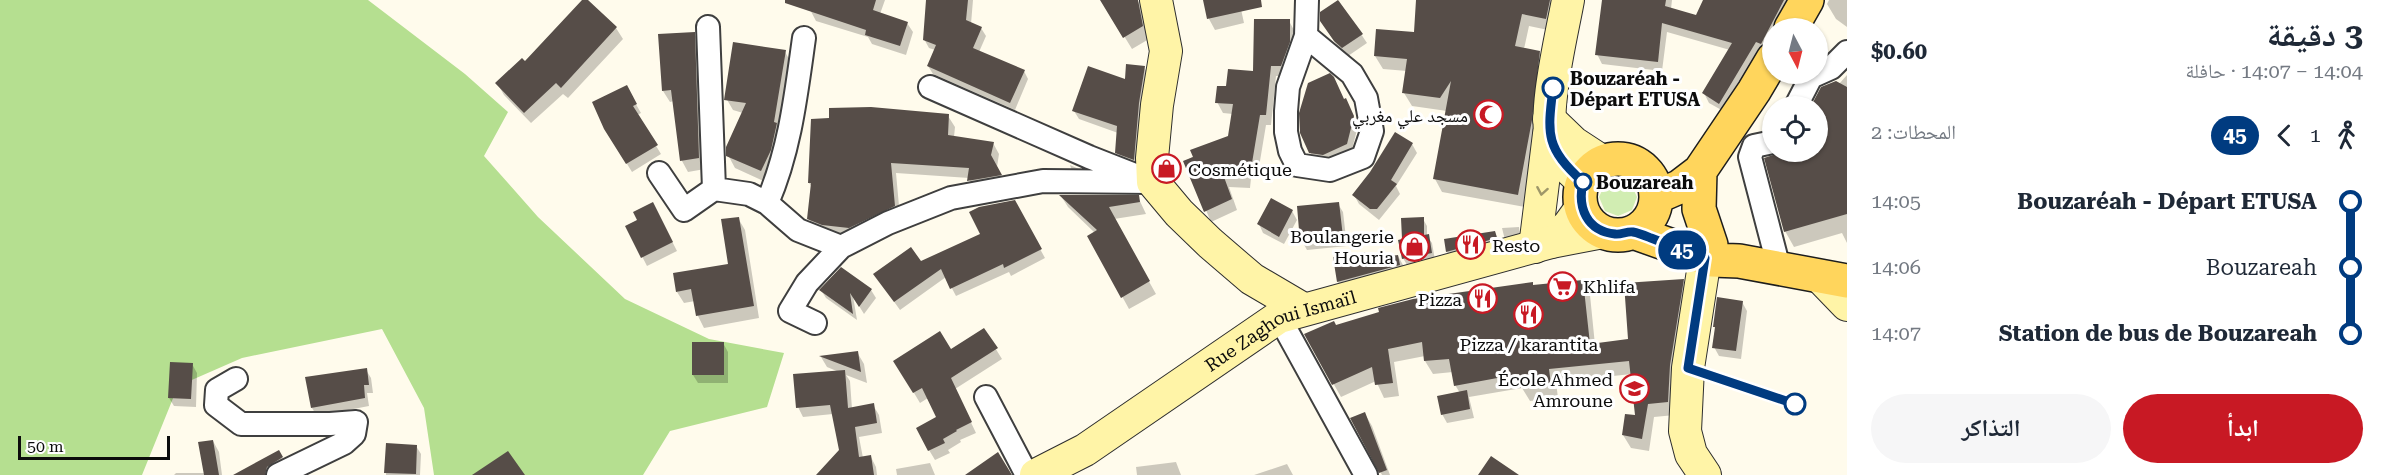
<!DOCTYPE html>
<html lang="ar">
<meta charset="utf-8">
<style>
:root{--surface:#fff;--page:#f6f6f7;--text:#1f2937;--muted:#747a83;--accent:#c81924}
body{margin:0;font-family:"Roboto Serif","Noto Naskh Arabic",serif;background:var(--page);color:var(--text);direction:rtl;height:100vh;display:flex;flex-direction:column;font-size:22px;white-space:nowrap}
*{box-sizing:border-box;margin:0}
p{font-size:20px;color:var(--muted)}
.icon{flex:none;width:33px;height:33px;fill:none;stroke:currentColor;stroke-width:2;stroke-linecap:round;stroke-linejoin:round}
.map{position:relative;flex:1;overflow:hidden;direction:ltr}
.panel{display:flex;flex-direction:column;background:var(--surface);width:540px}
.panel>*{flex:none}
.badge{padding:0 12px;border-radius:20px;font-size:21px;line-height:39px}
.needle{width:39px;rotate:173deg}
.tools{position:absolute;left:1762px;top:18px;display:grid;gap:12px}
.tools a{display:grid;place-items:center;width:66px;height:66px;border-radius:50%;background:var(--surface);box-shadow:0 2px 4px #0004;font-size:30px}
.scale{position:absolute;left:18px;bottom:15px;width:152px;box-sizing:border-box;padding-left:6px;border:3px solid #0c0c0c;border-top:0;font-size:16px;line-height:21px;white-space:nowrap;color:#0c0c0c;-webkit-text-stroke:4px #fff;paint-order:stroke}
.map>.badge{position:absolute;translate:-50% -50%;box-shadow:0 0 0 3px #fff}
.legs{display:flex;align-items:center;gap:9px;height:66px;padding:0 24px;font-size:20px}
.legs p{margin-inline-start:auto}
.summary{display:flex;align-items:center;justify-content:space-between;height:102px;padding:0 24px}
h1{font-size:33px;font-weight:700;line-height:45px}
.action{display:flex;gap:12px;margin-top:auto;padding:12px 24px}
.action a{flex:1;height:69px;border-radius:36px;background:var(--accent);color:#fff;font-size:24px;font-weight:700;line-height:69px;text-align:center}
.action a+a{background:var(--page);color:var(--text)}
ul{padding:0 24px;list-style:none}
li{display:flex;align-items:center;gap:21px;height:66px;font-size:22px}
li i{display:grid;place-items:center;width:9px;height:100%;margin:0 8px;background:currentColor}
li i::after{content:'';width:15px;height:15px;margin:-8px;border:4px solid;border-radius:50%;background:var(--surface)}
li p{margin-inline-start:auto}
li:first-child i{background:linear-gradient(#0000 50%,currentColor 0)}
li:last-child i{background:linear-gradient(currentColor 50%,#0000 0)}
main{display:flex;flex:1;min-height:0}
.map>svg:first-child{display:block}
</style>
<main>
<section class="panel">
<div class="summary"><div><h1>3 دقيقة</h1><p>14:04 – 14:07 · حافلة</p></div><b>$0.60</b></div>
<div class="legs"><svg class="icon" aria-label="walk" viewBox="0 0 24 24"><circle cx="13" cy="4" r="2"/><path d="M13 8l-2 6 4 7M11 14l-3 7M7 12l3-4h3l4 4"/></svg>1<svg class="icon" aria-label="back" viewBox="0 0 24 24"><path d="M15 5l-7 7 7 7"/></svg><b class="badge" style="background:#003b80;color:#fff">45</b><p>المحطات: 2</p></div>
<ul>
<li><i style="color:#003b80"></i><b>Bouzaréah - Départ ETUSA</b><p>14:05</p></li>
<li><i style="color:#003b80"></i><span>Bouzareah</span><p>14:06</p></li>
<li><i style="color:#003b80"></i><b>Station de bus de Bouzareah</b><p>14:07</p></li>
</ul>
<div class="action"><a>ابدأ</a><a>التذاكر</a></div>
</section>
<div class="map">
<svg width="1847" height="475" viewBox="0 0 1847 475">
<rect width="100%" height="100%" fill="#fffbec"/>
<path fill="#d1edb2" d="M1618,178L1631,184L1637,197L1632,210L1618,216L1605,211L1599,197L1605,184Z"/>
<path fill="#b5df90" d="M0,0H368L465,74L508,112L484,156L538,217L625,299L709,339L784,353L767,407L670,431L643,475H434L424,408L382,329L242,358L178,386L142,475H0Z"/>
<path fill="#0003" d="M584,0L616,28L623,39L568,98L563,94L531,123L504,95L497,83L525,63Z
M805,0H885L880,14L907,23L913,32L906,55L872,44L868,37L816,21Z
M927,0H973L971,24L981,28L986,36L979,52L1024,71L1028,79L1015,110L933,74L928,66L935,50L929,48L924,39Z
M1102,0H1137L1145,14L1149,39L1132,49Z
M1205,0H1239L1244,23L1215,30L1209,19Z
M1418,0H1560L1553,31L1529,26L1524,49L1539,52L1546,65L1525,207L1442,192L1435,179L1447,111L1412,106L1404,93L1407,71L1383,69L1375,56L1415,33Z
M1604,0H1672L1671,9L1697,17L1705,0H1794L1779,28H1773V40L1766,53L1725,112L1709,103L1704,93L1730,50L1667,32L1662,71L1602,64L1597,54Z
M1829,0H1847V27L1836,19L1827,4Z
M1339,1L1367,43L1348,56L1340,50L1327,30L1322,13Z
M1289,21L1295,32L1287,76H1276L1271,125H1266L1257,179L1251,178L1250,188L1229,187L1237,210L1211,222L1185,161L1229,137L1233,114L1223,113L1217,102L1227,88L1254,73Z
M694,33L700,44L705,169L688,172L682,161L674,101L670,102L663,91Z
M785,52L792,64L768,183L735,168L728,155L743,113L733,110L726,98Z
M1144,67L1149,76L1138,168L1122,161L1117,152L1118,133L1079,119L1074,111L1126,81Z
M1847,75V243L1842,233L1794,247L1785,231L1783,154L1784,152H1818V106H1813L1822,89L1839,84Z
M626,87L641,113L637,115L661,154L632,172L611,138Z
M1344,100L1358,126L1351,153L1329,163L1315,161L1310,152Z
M948,116L955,127L954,137L993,143L999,154L997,167L1007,186L975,192L969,178L896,173L900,217L856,238L815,230L809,219L812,187L809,183Z
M1412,144L1417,153L1396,186L1400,194L1379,220L1359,204L1354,195Z
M1070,165L1079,169L1080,171H1072Z
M1061,196L1138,197L1146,214L1114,219L1156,294L1129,309L1089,236L1095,233L1068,207Z
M1014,202L1045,258L1011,276L1009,272L956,296L946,277L900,310L880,282L982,235Z
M1338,204L1343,212L1347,246L1307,250L1302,241Z
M1292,211L1297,220L1284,244L1263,233L1259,224Z
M657,212L677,251L647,266L627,227Z
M738,218L745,230L759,318L704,328L698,316L695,301L684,303L677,292L730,265Z
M1423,219L1427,226V236L1432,243L1435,260L1407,265L1403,258Z
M1519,227L1520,236L1505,240L1502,228Z
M1495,232L1499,241L1452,260L1447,252L1445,240Z
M1366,254L1369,260L1398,256L1403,265L1404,273L1343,290L1338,282L1335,258Z
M1683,280L1690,293L1675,415L1654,417L1649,451L1631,448L1623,435L1636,417L1632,374L1556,382L1558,398L1530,401L1522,388L1469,397L1474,418L1447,423L1442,414L1460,393L1455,385L1453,372L1433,374L1425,361V356L1394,362L1399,396L1384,398L1376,381L1341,397L1306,335L1336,326L1533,286L1583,281L1590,295L1595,345L1630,341Z
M821,290H871L876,298L864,314L853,296L857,320L826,298Z
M1742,302L1747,311L1741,359L1719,356L1714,347L1716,330L1714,326Z
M984,330L1002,359L955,389L976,433L960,440L961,442L948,450L950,453L935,460L929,450L938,418L928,398L920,403L901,371L950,351Z
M723,343L728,352V383H698L693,375Z
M857,352L864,364L867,383L846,375L850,381L852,409L873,405L879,415L882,433L859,437L863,458L871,457L876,467L877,475H818L840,451L833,414L803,417L798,407L839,372L827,367L821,357Z
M192,364L197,373L196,407L174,406L169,398Z
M366,370L371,378L373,393H367L369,406L317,416L312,408Z
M1365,414L1372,426L1390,475H1382L1352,419Z
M213,441L219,452L222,475H174L176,473H205Z
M387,445L416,446L421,454L420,475H386Z
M279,452L287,466L272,475H253Z
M1176,462L1181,475H1137L1136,467Z
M930,463L935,475H897L896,469Z
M1287,464L1293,475H1254Z"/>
<path fill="#564d48" d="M582,0H588L617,27L561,88L556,83L524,113L495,83L522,58L525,61Z
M785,0H876L873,10L908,22L900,46L865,35L866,30L785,3Z
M926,0H968L966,20L982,27L973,48L1025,70L1010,103L927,66L936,45L923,40Z
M1100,0H1138L1143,26L1123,38Z
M1203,0H1261L1262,7L1207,19Z
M1338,0L1363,34L1342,48L1334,41L1320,21V12Z
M1416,0H1550L1546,19L1522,14L1515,46L1540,51L1532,120L1518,195L1433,179L1451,81L1440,98L1402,93L1407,59L1374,56L1376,29L1414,32Z
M1602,0H1666L1665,6L1696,15L1703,0H1784L1761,44L1756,42L1719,104L1702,93L1732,43L1662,23L1658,62L1595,55Z
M1254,19H1290V42L1281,66H1271L1266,115H1260L1251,169L1245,168V178L1224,177L1232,199L1204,212L1183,161L1193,157L1190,150L1228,136L1233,104L1215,103L1217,86H1226L1228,69L1253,71Z
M695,32L699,158L680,161L671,90L662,91L658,34Z
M733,42L786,50L774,122L777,123L771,150L761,171L726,156V147L746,103L724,100Z
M1126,64L1145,66L1139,103L1134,160L1115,153L1117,126L1072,111L1088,66L1125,79Z
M1330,73L1334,77L1344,99L1346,98L1354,116L1347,144L1323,155L1309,153L1300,133L1299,113L1308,83Z
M1836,81L1847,87V214L1784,232L1764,158L1782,152H1818V106H1811L1821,87Z
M627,85L637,104L633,106L658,145L626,164L604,129L592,102Z
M871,107L949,114L948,135L994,142L991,155L1002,175L967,181L969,168L891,163L895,206L849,228L822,225L807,219L811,183H808L811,119L829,118V108Z
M1395,132L1413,143L1391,180L1397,184L1377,209H1370L1352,195L1370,172Z
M1059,195H1139L1140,202L1109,207L1150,281L1121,298L1087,236L1097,230Z
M1271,198L1293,210L1279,237L1257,224Z
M1015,200L1042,249L1004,268L1003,264L950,289L941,269L894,302L873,274L911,247L921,261L980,234L969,212L979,207Z
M653,202L673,242L641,258L625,226L637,220L633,212Z
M1339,202L1343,237L1300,242L1297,206Z
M739,217L754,306L696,316L691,289L676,292L673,273L728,264L721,219Z
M1424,217V235L1429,234L1432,253L1402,259L1398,240L1402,239L1401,218Z
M1495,231L1497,238L1446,252L1444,239Z
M1366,252L1367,259L1398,255L1400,265L1337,282L1333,257Z
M841,267L872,289L859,307L850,293L853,314L819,290Z
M1684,279L1670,365L1668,402L1648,404L1642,439L1622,435L1625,414L1635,415L1629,361L1549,369L1551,385L1520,388L1519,374L1454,386L1449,359L1424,361L1422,342L1388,349L1393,383L1375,385L1372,367L1332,385L1304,334L1334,321L1336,325L1379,312L1378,308L1413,299L1533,282V285L1583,280L1590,344L1628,339L1624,283Z
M1717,297L1743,301L1736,351L1712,348L1715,327H1713Z
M984,328L998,348L951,378L972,422L956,430L957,431L943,439L945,443L928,451L916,428L936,417L922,388L913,393L893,361L940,331L951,349Z
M692,342H724V375H692Z
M858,351L861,372L819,356Z
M170,362L193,363L191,399L168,398Z
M367,368L369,385H364L365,398L311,408L305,377Z
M845,370L848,408L874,403L877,423L855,427L859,457L871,455L874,475H816L839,450L830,405L796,408L793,374Z
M1467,390L1470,409L1441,415L1437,396Z
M1365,412L1387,470L1379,473L1350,418Z
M213,440L219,475H204L198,442Z
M386,443L417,445L416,474L384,473Z
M279,450L283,457L267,467L265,475H233Z
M508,451L525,475H472Z
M998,452L1012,475H965Z
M1491,456L1519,475H1478Z"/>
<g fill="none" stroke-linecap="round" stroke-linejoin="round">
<defs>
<path id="street" d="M708,27L714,189
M1306,36L1352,74L1366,98L1372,131L1363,157L1330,170L1297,165L1290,151L1286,132V111L1288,87L1306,36L1307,0
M930,87L1089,157L1140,177
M1796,106L1811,77L1831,68L1847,52
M1773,142L1754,146L1750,157L1779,268
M659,173L684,210L714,189L749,194L767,203L798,230L841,247
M767,203C790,150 796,95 804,38
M1279,317L1366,475
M815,323L790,311L807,283L841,247L888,223L951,198L1043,181L1153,182
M236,379L217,390L216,405L241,424H330L356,422L354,434L344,443L278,475
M986,397L1027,475"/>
<g id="secondary">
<path d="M1156,0L1166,51L1157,105L1152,158L1153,182L1179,213L1210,243L1252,279L1303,309"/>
<path d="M1568,0C1562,34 1541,118 1553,147C1559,161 1572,172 1583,182"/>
<path d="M1549,119L1574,143L1603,162"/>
<path d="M1551,242L1568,226L1581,208"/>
<path d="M1535,247L1549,134"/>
<path d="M1819,276L1847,305"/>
<path id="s1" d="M1036,475L1085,450L1279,317L1551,242L1603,232"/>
<path d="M1705,475L1691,454L1685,431L1688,368L1705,258"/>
</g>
<path id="primary" d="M1791,28L1807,0
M1580 197a38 38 0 1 1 76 0a38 38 0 1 1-76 0Z
M1700,171L1699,209L1711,245
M1656,197L1679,187L1700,171L1754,91L1773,59
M1633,232L1712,260L1739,261L1847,281"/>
</defs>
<use href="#street" stroke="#3f3f3f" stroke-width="26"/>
<use href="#secondary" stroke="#2e2e2e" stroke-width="34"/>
<use href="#primary" stroke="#1d1d1d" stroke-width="36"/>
<use href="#street" stroke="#fff" stroke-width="22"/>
<use href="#secondary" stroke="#fff4a7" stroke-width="32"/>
<use href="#primary" stroke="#ffd55c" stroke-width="33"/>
</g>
<defs><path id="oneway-chevron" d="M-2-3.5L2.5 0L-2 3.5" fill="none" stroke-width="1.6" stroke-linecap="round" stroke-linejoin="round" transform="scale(1.5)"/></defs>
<use stroke="#9e9769" href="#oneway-chevron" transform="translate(1542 191) rotate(100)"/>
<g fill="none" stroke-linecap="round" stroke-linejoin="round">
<defs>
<path id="line-1" d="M1553,88C1547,136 1546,148 1583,182C1577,208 1587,231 1615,234C1621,235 1627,231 1633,232C1639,233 1646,236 1651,238C1669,245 1687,252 1705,258L1688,368L1795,404"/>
</defs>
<use href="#line-1" stroke="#fff" stroke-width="14"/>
<use href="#line-1" stroke="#003b80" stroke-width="9"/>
</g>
<defs>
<symbol id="mosque-ring" viewBox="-11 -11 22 22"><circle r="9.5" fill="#fff" stroke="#c81924" stroke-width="1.5"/><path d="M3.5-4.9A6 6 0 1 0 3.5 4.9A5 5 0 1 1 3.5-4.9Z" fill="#c81924"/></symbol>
<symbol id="shop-ring" viewBox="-11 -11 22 22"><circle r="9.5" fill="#fff" stroke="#c81924" stroke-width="1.5"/><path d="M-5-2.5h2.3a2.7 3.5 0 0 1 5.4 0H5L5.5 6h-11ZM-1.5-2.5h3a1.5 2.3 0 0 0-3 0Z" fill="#c81924"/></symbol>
<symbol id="restaurant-ring" viewBox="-11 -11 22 22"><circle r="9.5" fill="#fff" stroke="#c81924" stroke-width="1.5"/><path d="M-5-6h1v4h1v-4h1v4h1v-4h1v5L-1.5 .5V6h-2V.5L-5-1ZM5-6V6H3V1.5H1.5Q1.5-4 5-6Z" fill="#c81924"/></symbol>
<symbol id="supermarket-ring" viewBox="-11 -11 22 22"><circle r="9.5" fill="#fff" stroke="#c81924" stroke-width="1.5"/><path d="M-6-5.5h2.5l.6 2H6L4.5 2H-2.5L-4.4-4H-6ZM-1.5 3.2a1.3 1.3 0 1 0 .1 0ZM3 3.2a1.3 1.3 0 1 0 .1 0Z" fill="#c81924"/></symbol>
<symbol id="school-ring" viewBox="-11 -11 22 22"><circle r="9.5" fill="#fff" stroke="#c81924" stroke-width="1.5"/><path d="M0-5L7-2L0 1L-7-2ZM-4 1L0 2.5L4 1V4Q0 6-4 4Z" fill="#c81924"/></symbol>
</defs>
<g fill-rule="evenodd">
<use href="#mosque-ring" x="1472" y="98" width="33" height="33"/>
<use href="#shop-ring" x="1150" y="152" width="33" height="33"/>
<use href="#restaurant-ring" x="1454" y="228" width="33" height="33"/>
<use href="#shop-ring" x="1398" y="230" width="33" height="33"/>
<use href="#supermarket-ring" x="1546" y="270" width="33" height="33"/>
<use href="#restaurant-ring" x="1466" y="282" width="33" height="33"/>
<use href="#restaurant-ring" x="1512" y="298" width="33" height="33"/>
<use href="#school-ring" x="1618" y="372" width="33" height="33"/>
</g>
<g fill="#fff" stroke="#003b80" stroke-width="3">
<circle cx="1553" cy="88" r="10"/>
<circle cx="1583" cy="182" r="8"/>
<circle cx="1795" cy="404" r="10"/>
</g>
<g text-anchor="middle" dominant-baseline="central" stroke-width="6" stroke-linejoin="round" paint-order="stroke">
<g font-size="18" font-weight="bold" fill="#0c0c0c" stroke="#fff" text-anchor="start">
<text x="1570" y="78">Bouzaréah -<tspan x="1570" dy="21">Départ ETUSA</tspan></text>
<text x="1596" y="182">Bouzareah</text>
</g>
<g font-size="18" fill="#0c0c0c" stroke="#fff" text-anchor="end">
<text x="1468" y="115">مسجد علي مغربي</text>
<text x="1188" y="169" text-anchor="start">Cosmétique</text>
<text x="1394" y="236">Boulangerie<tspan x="1394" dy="21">Houria</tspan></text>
<text x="1492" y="245" text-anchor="start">Resto</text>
<text x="1583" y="286" text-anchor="start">Khlifa</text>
<text x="1462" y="299">Pizza</text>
<text x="1529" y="344" text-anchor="middle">Pizza / karantita</text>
<text x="1613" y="379">École Ahmed<tspan x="1613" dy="21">Amroune</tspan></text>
</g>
<g font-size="18" fill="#0c0c0c" stroke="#fff">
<text stroke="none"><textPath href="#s1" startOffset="286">Rue Zaghoui Ismaïl</textPath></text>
</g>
</g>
</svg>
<div class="tools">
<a><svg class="needle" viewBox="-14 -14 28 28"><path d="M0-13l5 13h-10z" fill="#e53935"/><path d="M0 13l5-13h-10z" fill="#747a83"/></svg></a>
<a><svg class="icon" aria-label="locate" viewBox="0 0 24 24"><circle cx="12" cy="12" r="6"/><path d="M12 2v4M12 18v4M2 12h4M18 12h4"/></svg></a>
</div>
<div class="scale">50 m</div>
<b class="badge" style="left:1682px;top:250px;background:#003b80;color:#fff">45</b>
</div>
</main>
